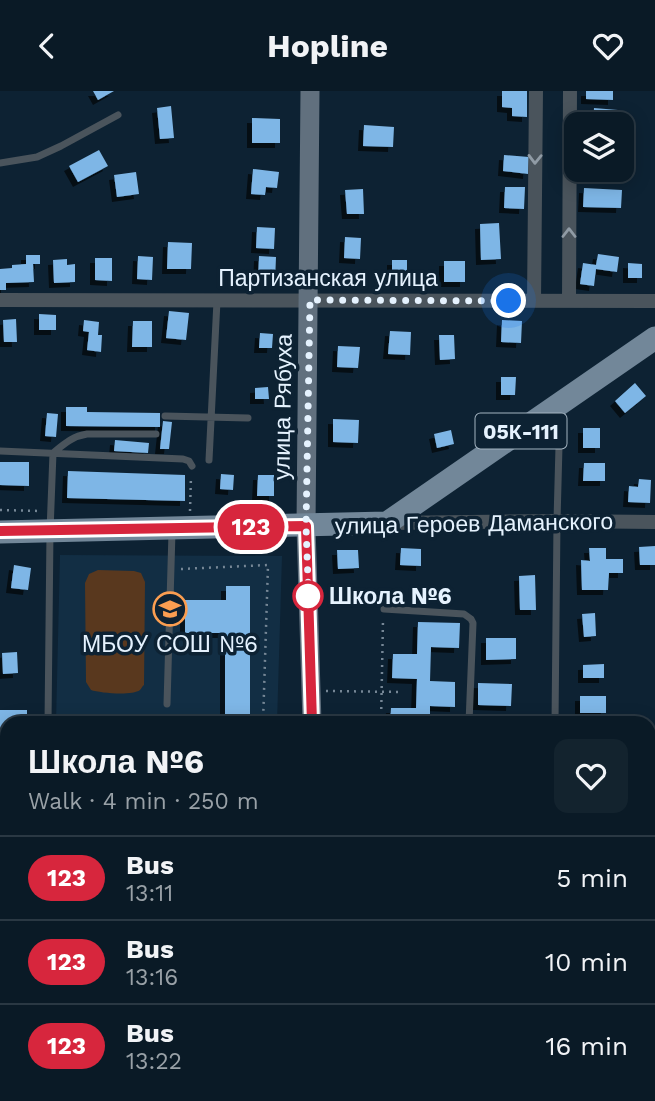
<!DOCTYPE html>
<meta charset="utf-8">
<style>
:root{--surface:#0a1a26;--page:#13232e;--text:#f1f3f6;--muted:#99a1a7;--line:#2a3843}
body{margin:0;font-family:"Work Sans",sans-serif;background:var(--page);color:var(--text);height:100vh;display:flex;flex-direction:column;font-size:26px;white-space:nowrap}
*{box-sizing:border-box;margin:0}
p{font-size:23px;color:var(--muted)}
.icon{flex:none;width:38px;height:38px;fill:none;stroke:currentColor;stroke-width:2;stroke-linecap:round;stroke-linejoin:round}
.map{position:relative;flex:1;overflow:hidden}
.sheet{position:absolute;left:0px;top:625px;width:656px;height:387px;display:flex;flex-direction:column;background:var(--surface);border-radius:21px 21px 0 0;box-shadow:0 4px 18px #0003,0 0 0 2px var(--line)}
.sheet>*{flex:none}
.badge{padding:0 14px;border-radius:23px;font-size:24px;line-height:46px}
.fabs{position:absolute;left:564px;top:21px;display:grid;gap:14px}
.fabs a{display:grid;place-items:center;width:70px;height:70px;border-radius:14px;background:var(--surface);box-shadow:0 4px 18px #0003,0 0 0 2px var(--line);font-size:35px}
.you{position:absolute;width:35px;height:35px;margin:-18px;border:5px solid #fff;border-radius:50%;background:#1a73e8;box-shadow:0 0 0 10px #1a73e833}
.map>.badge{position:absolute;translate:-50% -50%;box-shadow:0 0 0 4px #fff}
.round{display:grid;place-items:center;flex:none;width:74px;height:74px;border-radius:14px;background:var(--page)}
.summary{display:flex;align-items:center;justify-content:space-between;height:119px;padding:0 28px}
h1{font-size:33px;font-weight:700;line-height:52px}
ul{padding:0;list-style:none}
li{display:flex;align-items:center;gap:21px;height:84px;padding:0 28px;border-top:2px solid var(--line)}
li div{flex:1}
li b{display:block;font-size:26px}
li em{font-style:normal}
li .badge{min-width:77px;font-weight:700;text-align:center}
header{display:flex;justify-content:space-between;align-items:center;height:91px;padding:0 28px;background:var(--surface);font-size:32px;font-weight:700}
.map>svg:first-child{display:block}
</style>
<header><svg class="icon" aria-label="back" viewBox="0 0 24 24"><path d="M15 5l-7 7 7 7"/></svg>Hopline<svg class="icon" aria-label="heart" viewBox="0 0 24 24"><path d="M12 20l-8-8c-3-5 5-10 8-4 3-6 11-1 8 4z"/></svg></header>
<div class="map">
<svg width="655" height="1010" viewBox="0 0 655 1010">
<defs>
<pattern id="industrial-furrows" width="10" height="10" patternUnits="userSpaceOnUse" patternTransform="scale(1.75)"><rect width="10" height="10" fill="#122e44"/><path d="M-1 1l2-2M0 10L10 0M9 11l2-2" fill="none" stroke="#344d60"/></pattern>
<filter id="shadow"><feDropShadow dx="-5" dy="5" stdDeviation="0" flood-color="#0009"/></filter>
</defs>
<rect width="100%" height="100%" fill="#0d2233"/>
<path fill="#122e44" d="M60,464L282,465L277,632H56Z"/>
<path fill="url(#industrial-furrows)" d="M649,936H655V1010H470L473,1004H649Z
M152,1004H292V1010H145Z"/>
<path fill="#59381e" d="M98,479L134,480L141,482L145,491L144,594C142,595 142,597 140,599C132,605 100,602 91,599L86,591L85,492L89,483Z"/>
<path fill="#7eb6e6" filter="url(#shadow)" d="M93,0H114L98,9Z
M502,0H527V26L512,25V17L502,16Z
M586,0H613V9L586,8Z
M171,15L174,47L160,48L157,17Z
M594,17L618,19L617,33H593Z
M252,27L280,28V52H252Z
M364,34L394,36L393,56L363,55Z
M99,59L108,75L78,91L69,75Z
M504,64L529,66L528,83L503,80Z
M253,78L279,81L277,97L266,96L265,104L251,103Z
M589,79H611L610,85L588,84Z
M136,81L139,103L117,106L114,84Z
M505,96H525L524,118L504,117Z
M584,97L622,99L621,117L583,116Z
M363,98L364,123H347L345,99Z
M499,132L501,168L481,169L480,133Z
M257,136L275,137L274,158L256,157Z
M345,146L361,147L360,168L344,167Z
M168,151L192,152L191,178H167Z
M598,163L619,166L617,181L596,178L594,195L580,193L583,172L596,174Z
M26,164H40V173H33L34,191L6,192V199H0V178L12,177V174L26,173Z
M138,165L153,166L152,189L137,188Z
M259,165L276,166L275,191L258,190Z
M95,167H112V190L95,189Z
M67,168V174L75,173V191L54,192L53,169Z
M392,169H407V188H392Z
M444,170H465V191H444Z
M628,172L642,173V187H628Z
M169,220L189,222L186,249L166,247Z
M39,223L56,224V239H39Z
M16,228L17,251H4L3,229Z
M84,229L99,231L98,244H102L101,261L87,259L89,241L83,240Z
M502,229L522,230L521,252L501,251Z
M133,230H152V256H132Z
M390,240L411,241L410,264L388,263Z
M260,242L273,243L272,257H259Z
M439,244H454L455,268L440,269Z
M338,255L360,256L358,277L337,276Z
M501,286H516L515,304H501Z
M635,292L646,305L625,322L615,310Z
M268,296L269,308H255V297Z
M66,316H87V321L160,322V336L66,335Z
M47,322L58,323L56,346L45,345Z
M333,328L359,329L358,352L333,351Z
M163,330L172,331L169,358H160Z
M583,337H600V357H583Z
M451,339L454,353L437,357L434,343Z
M115,349L149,352L148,362L114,360Z
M0,371H29V395L0,394Z
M584,372H605V390H583Z
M68,380L185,384V410L67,407Z
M221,383L234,384L233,399L220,398Z
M258,384H274V405H257Z
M639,388L651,389L650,412L628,411L629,395L638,396Z
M655,455V474H640L639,456Z
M401,457L421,458V475L400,474Z
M589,457H606V468H623V482H609L608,499H582L581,469L590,470Z
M337,459H358L359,477L338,478Z
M14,474L31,477L28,499L11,497Z
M535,484L536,519H520L519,485Z
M226,495H250V630H225V542H185V509H226Z
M595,522L596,545L584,546L582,523Z
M418,531L460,532L459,557L431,556L430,590L455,591V616L430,615V632H390L391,617H416L417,588L392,587L393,563H417Z
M486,547H516V568L486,569Z
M17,561L18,582L3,583L2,562Z
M604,573V587H583V574Z
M478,592L512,593L511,615L478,614Z
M580,605H606V622H580Z
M0,619H27V632H7V648H0Z
M0,690L7,691V714L0,713Z
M655,761V785H649V762Z
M649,997H655V1010H594V1004H649Z
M355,1004H375V1010H355Z"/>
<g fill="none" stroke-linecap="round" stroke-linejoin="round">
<path stroke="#768796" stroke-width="2.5" stroke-dasharray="2 5" stroke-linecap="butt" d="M0,419L41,420
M190,420L191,385
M181,478L268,474L263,632
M326,600L403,601
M381,632L383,529
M296,1004V1010"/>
<path stroke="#4a545c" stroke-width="7" d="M0,72L37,66L61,55L118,24
M165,325L248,327
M0,360L183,368L189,370L192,375
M209,369L217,210
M384,518L464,523L471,528L473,532L469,632
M167,613L172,441
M48,632L50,440L53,362C64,353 73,345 87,343H156
M555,632L557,430L560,318
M68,1004L69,1010
M115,1010L122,1004
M556,1010V1004"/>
<path stroke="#4a545c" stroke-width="14" d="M0,209L655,210
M534,210L536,0
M569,210L570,0
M390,432L557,430L655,431
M649,915H655"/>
<path stroke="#61707e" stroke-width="19" d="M310,0L306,435L312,632
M0,738H7
M649,740H655
M316,1004V1010"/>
<path stroke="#728799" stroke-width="23" d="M0,441L387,432L655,247"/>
</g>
<defs><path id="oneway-chevron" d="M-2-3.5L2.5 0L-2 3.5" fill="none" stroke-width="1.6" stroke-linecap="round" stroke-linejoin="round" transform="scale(1.75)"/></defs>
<g stroke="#909ba5">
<use href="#oneway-chevron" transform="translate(535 68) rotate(91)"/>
<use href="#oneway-chevron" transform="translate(569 142) rotate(-90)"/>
</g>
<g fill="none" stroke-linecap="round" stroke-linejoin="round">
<defs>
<path id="line" d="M0,440L306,435L312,632"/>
</defs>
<use href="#line" stroke="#fff" stroke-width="16"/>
<use href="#line" stroke="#d7263d" stroke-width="10"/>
<path stroke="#e5f2fe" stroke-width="7" stroke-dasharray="0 12.6" d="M308,505L309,517L306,435L310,209L509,210"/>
</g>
<defs>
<symbol id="school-ring" viewBox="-11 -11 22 22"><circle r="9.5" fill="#0d2233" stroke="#fb9e51" stroke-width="1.5"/><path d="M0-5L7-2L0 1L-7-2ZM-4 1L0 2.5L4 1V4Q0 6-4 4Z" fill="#fb9e51"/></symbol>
</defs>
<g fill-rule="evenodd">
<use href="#school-ring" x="151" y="499" width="38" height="38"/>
</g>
<circle fill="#fff" stroke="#d7263d" stroke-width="3.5" cx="308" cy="505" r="14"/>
<g text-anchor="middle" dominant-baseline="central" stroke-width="7" stroke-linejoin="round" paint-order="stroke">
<rect fill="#0d2233" stroke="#a4b4c1" stroke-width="2" x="475.5" y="322.5" width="91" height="35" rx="5"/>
<g font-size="21" font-weight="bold" fill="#e5f2fe">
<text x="521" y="340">05К-111</text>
</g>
<g font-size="23" fill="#e5f2fe" stroke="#0d2233">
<text x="328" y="187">Партизанская улица</text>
<text transform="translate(283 316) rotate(-89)">улица Рябуха</text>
<text transform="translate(474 433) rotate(-1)">улица Героев Даманского</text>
</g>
<g font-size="23" font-weight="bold" fill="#e5f2fe" stroke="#0d2233" text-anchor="start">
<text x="329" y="505">Школа №6</text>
</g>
<g font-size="23" fill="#e5f2fe" stroke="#0d2233">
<text x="170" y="553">МБОУ СОШ №6</text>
</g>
</g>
</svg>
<div class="fabs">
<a><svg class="icon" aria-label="layers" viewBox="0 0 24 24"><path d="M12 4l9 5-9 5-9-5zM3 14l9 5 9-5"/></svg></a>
</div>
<div class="you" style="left:509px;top:210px"></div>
<b class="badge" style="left:251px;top:436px;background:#d7263d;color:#fff">123</b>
<section class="sheet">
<div class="summary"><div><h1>Школа №6</h1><p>Walk · 4 min · 250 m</p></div><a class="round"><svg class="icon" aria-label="heart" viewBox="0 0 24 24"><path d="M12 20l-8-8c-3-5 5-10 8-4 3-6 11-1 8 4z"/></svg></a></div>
<ul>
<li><span class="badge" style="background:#d7263d;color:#fff">123</span><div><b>Bus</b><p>13:11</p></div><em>5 min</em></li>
<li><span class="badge" style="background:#d7263d;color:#fff">123</span><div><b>Bus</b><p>13:16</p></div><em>10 min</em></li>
<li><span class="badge" style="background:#d7263d;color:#fff">123</span><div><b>Bus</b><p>13:22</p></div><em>16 min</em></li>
</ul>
</section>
</div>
